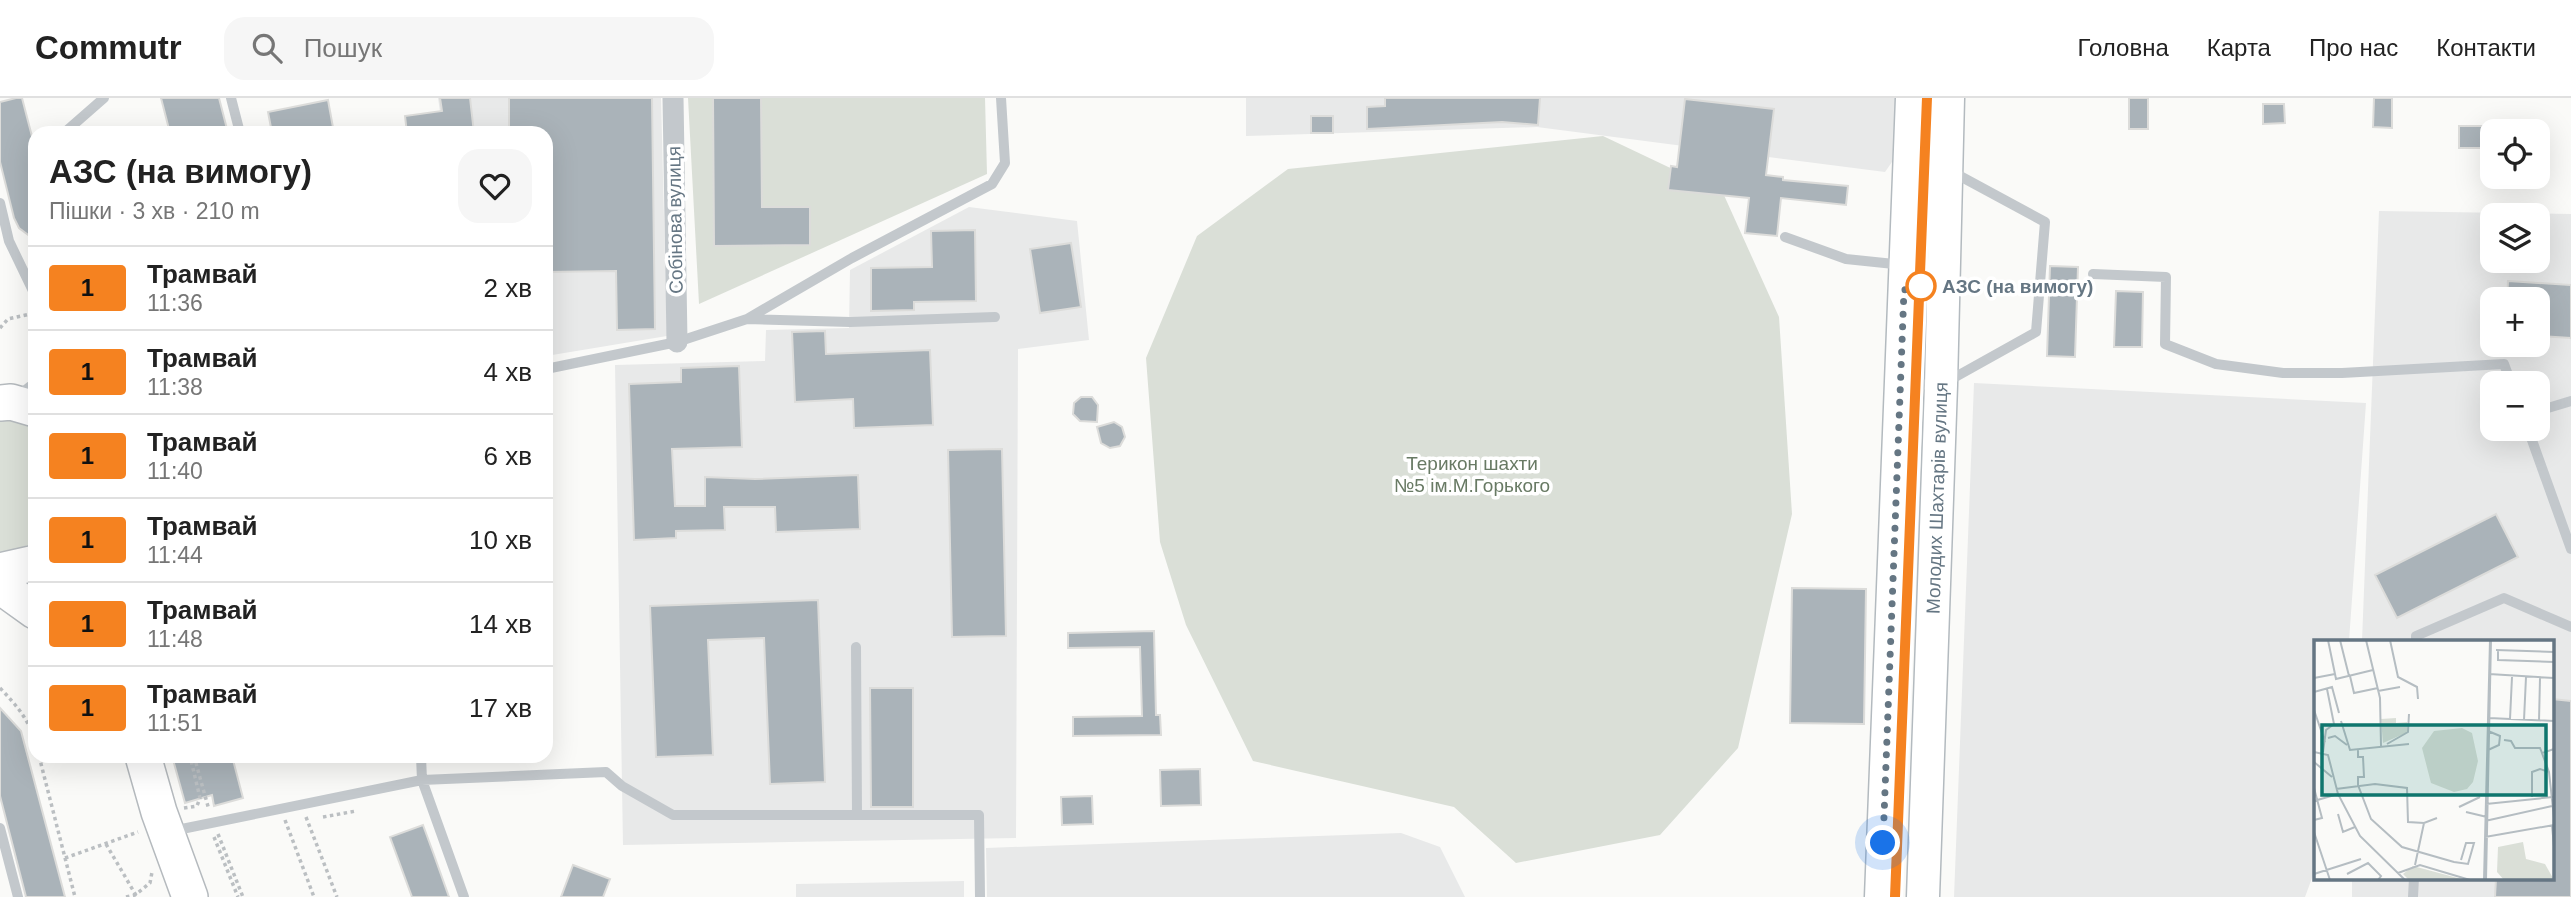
<!DOCTYPE html>
<html lang="uk">
<meta charset="utf-8">
<style>
:root{--surface:#fff;--page:#f6f6f6;--text:#222;--muted:#767676;--line:#e0e0e0}
body{margin:0;font-family:Arial,sans-serif;background:var(--page);color:var(--text);height:100vh;display:flex;flex-direction:column;font-size:26px;white-space:nowrap}
*{box-sizing:border-box;margin:0}
p{font-size:23px;color:var(--muted)}
.icon{flex:none;width:38px;height:38px;fill:none;stroke:currentColor;stroke-width:2;stroke-linecap:round;stroke-linejoin:round}
.map{position:relative;flex:1;overflow:hidden}
.details{position:absolute;left:28px;top:28px;width:525px;height:637px;display:flex;flex-direction:column;background:var(--surface);border-radius:21px;box-shadow:0 7px 28px #0002}
.details>*{flex:none}
.badge{padding:0 14px;border-radius:5px;font-size:24px;line-height:46px}
.buttons{position:absolute;left:2480px;top:21px;display:grid;gap:14px}
.buttons a{display:grid;place-items:center;width:70px;height:70px;border-radius:14px;background:var(--surface);box-shadow:0 7px 28px #0002;font-size:35px}
.you{position:absolute;width:35px;height:35px;margin:-18px;border:5px solid #fff;border-radius:50%;background:#1a73e8;box-shadow:0 0 0 10px #1a73e833}
.map>.badge{position:absolute;translate:-50% -50%;box-shadow:0 0 0 4px #fff}
.round{display:grid;place-items:center;flex:none;width:74px;height:74px;border-radius:21px;background:var(--page)}
.overview{display:flex;align-items:center;justify-content:space-between;height:119px;padding:0 21px}
h1{font-size:33px;font-weight:800;line-height:52px}
ul{padding:0;list-style:none}
li{display:flex;align-items:center;gap:21px;height:84px;padding:0 21px;border-top:2px solid var(--line)}
li div{flex:1}
li b{display:block;font-size:26px}
li em{font-style:normal}
li .badge{min-width:77px;font-weight:700;text-align:center}
header{display:flex;align-items:center;gap:42px;box-sizing:border-box;height:98px;padding:0 35px;background:var(--surface);border-bottom:2px solid var(--line)}
header strong{font-size:33px}
nav{display:flex;gap:38px;margin-inline-start:auto;font-size:24px}
.search{width:490px;height:63px;background:var(--page);display:flex;align-items:center;gap:18px;box-sizing:border-box;padding:0 24px;border-radius:21px;color:var(--muted);font-size:26px}
.map>svg:first-child{display:block}
</style>
<header>
<strong>Commutr</strong>
<div class="search"><svg class="icon" aria-label="search" viewBox="0 0 24 24"><circle cx="10" cy="10" r="6"/><path d="M15 15l6 6"/></svg>Пошук</div>
<nav><a>Головна</a><a>Карта</a><a>Про нас</a><a>Контакти</a></nav>
</header>
<div class="map">
<svg width="2571" height="799" viewBox="0 0 2571 799">
<rect width="100%" height="100%" fill="#fafaf8"/>
<path fill="#e8e9e9" fill-rule="evenodd" d="M438,0H661L667,238L546,258V35H443Z
M1246,0H1902L1901,51L1885,74L1537,29L1246,38Z
M969,109L1077,123L1089,242L1018,251L1016,740L623,747L615,267L765,263L766,232L849,230L850,172Z
M2379,113L2571,116V799H2352V780H2552V544L2362,543ZM2492,117H2538V163H2492ZM2492,201H2538V247H2492ZM2492,285H2538V331H2492Z
M1974,285L2366,305L2349,543L2316,544V769L2305,799H1954Z
M1401,735L1440,749L1465,799H987L986,750Z
M964,783V799H796V786Z"/>
<path fill="#dadfd7" d="M688,0H985L987,76L699,206Z
M1603,38L1723,95L1779,219L1792,416L1738,650L1660,737L1516,765L1454,709L1253,663L1186,527L1160,444L1146,260L1197,138L1288,71Z
M0,321H9L35,331V444L13,453L0,454Z"/>
<path fill="#aab3b9" stroke="#dcdcda" stroke-width="2" d="M16,0H22L35,50V142L19,130L14,120L0,64V4Z
M161,0H219L228,35H170Z
M440,0H470L474,35H407L405,18L442,13Z
M509,0H652L655,231L617,232L616,173L546,174V35H509Z
M713,0H761L762,109H810V147L714,148Z
M1385,0H1540L1538,27L1502,24L1367,31V9L1385,8Z
M2129,0H2148V31H2129Z
M2374,0H2392V30L2373,29Z
M1685,1L1774,11L1766,77L1783,79V82L1848,88L1846,107L1781,100L1777,138L1745,135L1749,100L1668,92L1671,68L1677,69Z
M328,2L334,35H272L268,14Z
M2263,6H2284L2285,25L2263,26Z
M1311,18H1333V35H1311Z
M2459,28H2482V50H2459Z
M975,132L976,203L914,204V212L871,213V170L932,169L931,133Z
M1071,145L1081,209L1040,215L1030,151Z
M2050,168L2078,169L2075,259L2047,258Z
M2508,183L2571,187V240L2538,238V201H2507Z
M2116,193L2143,194L2142,249H2114Z
M825,233L826,256L930,252L933,327L854,330L853,301L795,304L792,234Z
M739,268L742,349L672,351L675,408H705V379L755,381L858,377L860,431L776,434L775,409H724L725,432L676,433V440L634,442L629,286L681,284V270Z
M1081,299H1092L1098,307L1097,324L1080,323L1073,316L1074,305Z
M1114,324L1122,329L1125,339L1120,348L1110,350L1101,345L1097,329Z
M1002,351L1006,538L952,539L948,352Z
M2496,416L2518,459L2397,520L2375,477Z
M1792,490L1866,491L1864,626L1790,625Z
M818,502L825,684L770,686L764,540L708,542L713,657L656,659L650,508Z
M1154,533L1156,617H1160L1161,637L1073,638V619L1142,618L1140,549L1068,550V535Z
M870,590H913V709H871Z
M2552,601L2571,603V799H2495L2496,780H2552Z
M0,610L21,633L65,799H26L0,698Z
M172,658H232L243,700L214,708L212,697L185,705Z
M1200,671L1201,707L1161,708L1160,672Z
M1092,698L1093,726L1062,727L1061,699Z
M423,727L434,757L449,799H412L390,739Z
M573,767L610,781L603,799H561Z"/>
<g fill="none" stroke-linecap="round" stroke-linejoin="round">
<defs>
<path id="secondary" d="M1881,799L1912,0
M1923,799L1941,287L1948,0"/>
<path id="primary" d="M0,305L11,304L35,311
M0,473L35,465
M0,488L35,513
M143,658L159,714L190,799"/>
</defs>
<use href="#secondary" stroke="#b3babf" stroke-width="35"/>
<use href="#primary" stroke="#b5babe" stroke-width="38"/>
<path stroke="#bbbfc2" stroke-width="3.5" stroke-dasharray="3.5 3.5" stroke-linecap="butt" d="M0,230L8,221L35,215
M0,590C16,607 29,621 35,644
M39,658L75,799
M194,658L209,712
M184,710L197,708L200,700L190,658
M306,719L337,799
M323,719L356,713
M285,722L314,799
M218,736L243,799
M214,739L238,799
M106,746L137,799
M65,760L138,734
M126,799L135,797L150,785L152,774"/>
<path stroke="#c3c8cc" stroke-width="10" d="M231,0L240,35
M64,35L104,0
M0,105L9,143L35,197
M1785,139L1846,161L1942,171
M2093,176L2166,179L2165,246L2216,266L2283,275H2342L2504,266L2511,285
M747,221L852,160L992,86L1005,65L1001,0
M546,271L677,244L747,221L850,224L995,219
M1904,286L1941,287L2036,234L2045,124L1947,71L1911,70
M18,298L32,287L35,280
M2538,313L2571,303
M2528,331L2571,451
M2416,544V538L2504,500L2571,529
M856,549L857,717
M421,658L422,682L464,799
M0,730L18,799
M172,733L422,682L606,674L622,688L673,717H979L980,799
M2413,799L2414,780"/>
<path stroke="#c3c8cc" stroke-width="21" d="M673,0L677,244"/>
<use href="#secondary" stroke="#fff" stroke-width="32"/>
<use href="#primary" stroke="#fff" stroke-width="35"/>
<path stroke="#a2aab0" stroke-width="2" d="M1895,799L1927,0"/>
</g>
<g fill="none" stroke-linecap="round" stroke-linejoin="round">
<defs>
<path id="line" d="M1895,799L1927,0"/>
</defs>
<use href="#line" stroke="#fff" stroke-width="16"/>
<use href="#line" stroke="#f58220" stroke-width="10"/>
<path stroke="#657683" stroke-width="7" stroke-dasharray="0 12.6" d="M1883,745L1904,192L1921,188"/>
</g>
<circle fill="#fff" stroke="#f58220" stroke-width="3.5" cx="1921" cy="188" r="14"/>
<g text-anchor="middle" dominant-baseline="central" stroke-width="7" stroke-linejoin="round" paint-order="stroke">
<g font-size="19" fill="#657683" stroke="#fff">
<text transform="translate(675 122) rotate(-91)">Собінова вулиця</text>
<text transform="translate(1937 400) rotate(-88)">Молодих Шахтарів вулиця</text>
</g>
<g font-size="19" font-weight="bold" fill="#657683" stroke="#fff" text-anchor="start">
<text x="1942" y="188">АЗС (на вимогу)</text>
</g>
<g font-size="19" fill="#687a64" stroke="#fff">
<text x="1472" y="365">Терикон шахти<tspan x="1472" dy="22">№5 ім.М.Горького</tspan></text>
</g>
</g>
<g transform="translate(2314 542)">
<rect width="240" height="240" fill="#fafaf8"/>
<path d="M82,78V83L93,82L94,92L69,103L67,79ZM148,88L158,93L164,121L159,142L153,149L140,152L117,143L108,108L120,91ZM209,202L212,219L231,224L240,240H190L183,232L184,207ZM99,226L151,240H95L89,234Z" fill="#dadfd7"/>
<path fill="none" stroke="#b5bdc2" stroke-width="2" d="M14,0L22,39L59,30M26,0L35,36M52,0L66,58L67,106M76,0L84,37L103,47L104,59M182,10L240,12M184,10V20L240,22M175,34L240,38M36,36L40,53L64,48M0,38L21,34M64,51L86,47M0,52L18,47L25,73M0,70L11,102M175,78L240,81M196,79L198,37M210,80L212,37M27,81L36,110L95,104M225,81L226,38M14,98L21,96L33,105M190,100L197,101L201,108H226L228,113M73,104L94,92L95,74M44,109V117H49L50,137H44V145L57,179L88,207L140,222L154,224L160,203H152L147,220M174,110L185,105L186,96L174,91M0,112L14,115L24,154L46,196L91,240M9,112L12,90L20,84L13,49M0,122L18,137M235,132L228,113L240,109M0,148L8,178L0,180M22,149L61,144L93,148L94,182L110,183L123,178M218,157V132L226,129L235,132L240,178M0,161L24,154M172,164L239,157M145,167L166,157M152,172L173,177M24,174L29,192L41,187M171,181L238,166M238,185L240,207M0,192L16,240M171,197L240,185M101,225L110,183M84,233L106,225L156,240M0,234L47,219M33,234L54,223L67,236L64,240M170,240L176,0M172,240L177,0"/>
<path fill="#0f766e" fill-opacity="0.15" stroke="#0f766e" stroke-width="3.5" d="M8,85H232V155H8Z"/>
<rect width="240" height="240" fill="none" stroke="#657683" stroke-width="3.5"/>
</g>
</svg>
<div class="buttons">
<a><svg class="icon" aria-label="locate" viewBox="0 0 24 24"><circle cx="12" cy="12" r="6"/><path d="M12 2v4M12 18v4M2 12h4M18 12h4"/></svg></a>
<a><svg class="icon" aria-label="layers" viewBox="0 0 24 24"><path d="M12 4l9 5-9 5-9-5zM3 14l9 5 9-5"/></svg></a>
<a>+</a>
<a>−</a>
</div>
<div class="you" style="left:1883px;top:745px"></div>
<section class="details">
<div class="overview"><div><h1>АЗС (на вимогу)</h1><p>Пішки · 3 хв · 210 m</p></div><a class="round"><svg class="icon" aria-label="heart" viewBox="0 0 24 24"><path d="M12 20l-8-8c-3-5 5-10 8-4 3-6 11-1 8 4z"/></svg></a></div>
<ul>
<li><span class="badge" style="background:#f58220;color:#111">1</span><div><b>Трамвай</b><p>11:36</p></div><em>2 хв</em></li>
<li><span class="badge" style="background:#f58220;color:#111">1</span><div><b>Трамвай</b><p>11:38</p></div><em>4 хв</em></li>
<li><span class="badge" style="background:#f58220;color:#111">1</span><div><b>Трамвай</b><p>11:40</p></div><em>6 хв</em></li>
<li><span class="badge" style="background:#f58220;color:#111">1</span><div><b>Трамвай</b><p>11:44</p></div><em>10 хв</em></li>
<li><span class="badge" style="background:#f58220;color:#111">1</span><div><b>Трамвай</b><p>11:48</p></div><em>14 хв</em></li>
<li><span class="badge" style="background:#f58220;color:#111">1</span><div><b>Трамвай</b><p>11:51</p></div><em>17 хв</em></li>
</ul>
</section>
</div>
